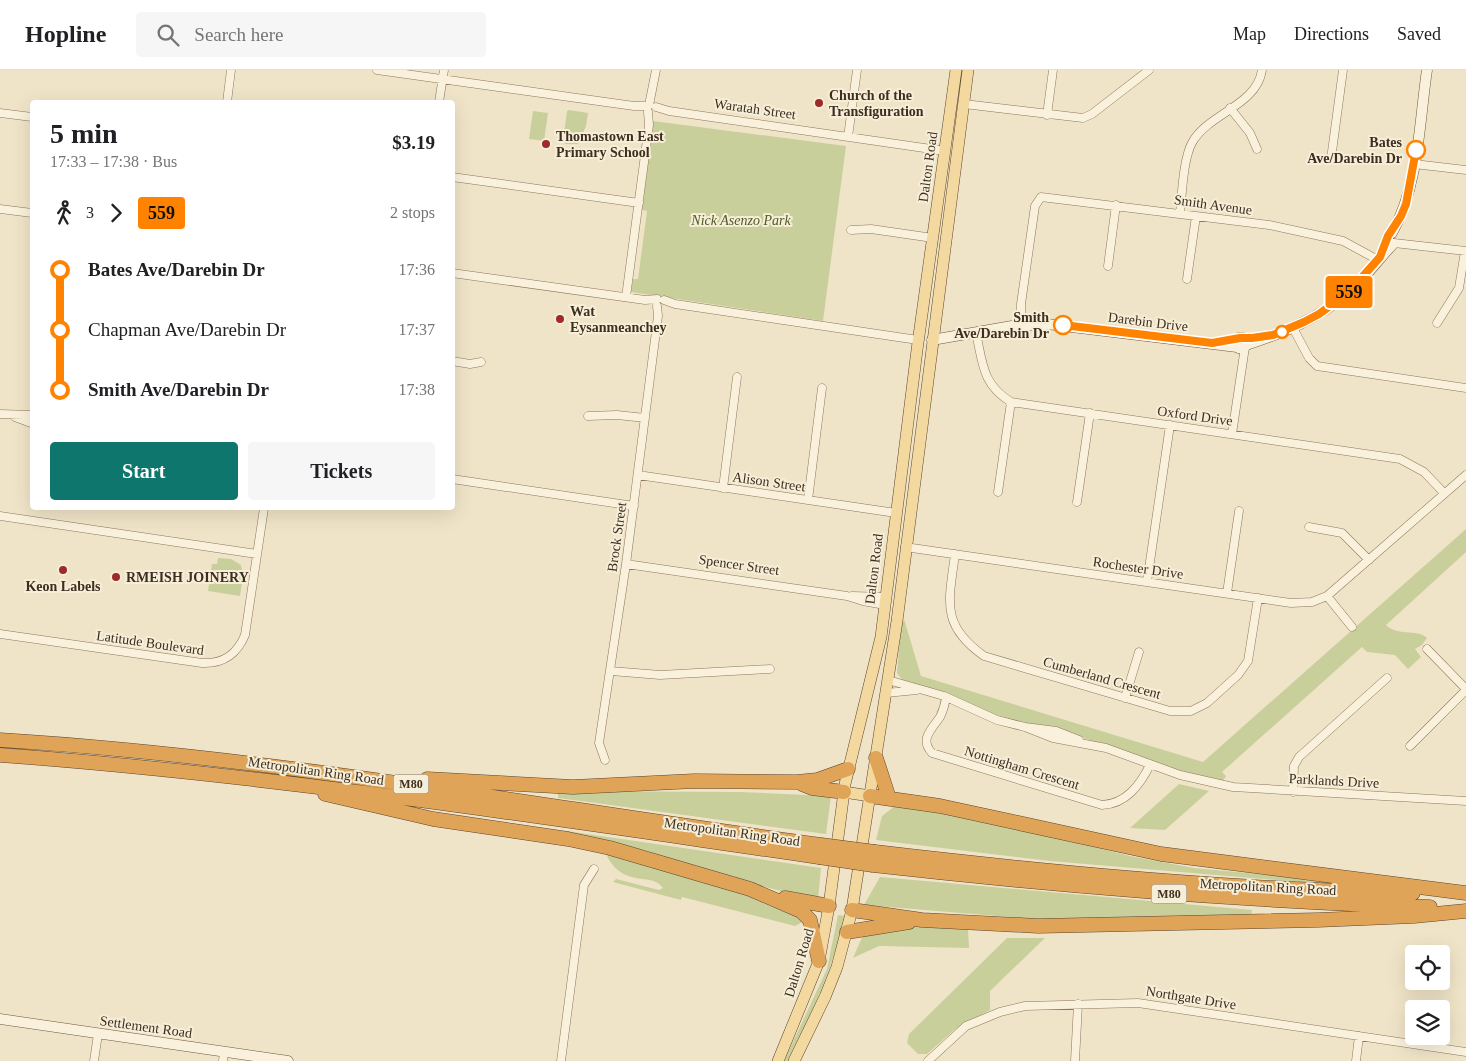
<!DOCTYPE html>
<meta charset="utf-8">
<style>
:root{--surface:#fff;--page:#f6f6f6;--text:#202124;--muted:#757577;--line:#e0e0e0;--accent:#0f766e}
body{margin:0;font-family:"Times New Roman",serif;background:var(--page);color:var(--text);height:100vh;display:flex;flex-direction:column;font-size:19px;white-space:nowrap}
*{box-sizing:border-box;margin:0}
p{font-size:16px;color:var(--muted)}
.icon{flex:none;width:28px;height:28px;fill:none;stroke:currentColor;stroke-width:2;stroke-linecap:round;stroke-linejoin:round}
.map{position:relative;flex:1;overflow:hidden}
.side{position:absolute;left:30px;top:30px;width:425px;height:410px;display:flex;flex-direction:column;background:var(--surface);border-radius:5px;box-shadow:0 5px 20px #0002}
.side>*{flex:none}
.badge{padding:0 10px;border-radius:4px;font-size:18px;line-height:32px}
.buttons{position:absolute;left:1405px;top:875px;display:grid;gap:10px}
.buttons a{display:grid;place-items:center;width:45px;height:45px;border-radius:5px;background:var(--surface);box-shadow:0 5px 20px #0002;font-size:25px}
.map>.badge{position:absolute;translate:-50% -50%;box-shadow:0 0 0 2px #fff}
.legs{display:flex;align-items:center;gap:8px;height:55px;padding:0 20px;font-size:16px}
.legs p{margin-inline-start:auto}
.headline{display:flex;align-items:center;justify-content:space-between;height:85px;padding:0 20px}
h1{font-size:28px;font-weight:600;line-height:38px}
.button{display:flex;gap:10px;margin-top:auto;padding:10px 20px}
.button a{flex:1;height:58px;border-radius:5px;background:var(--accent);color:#fff;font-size:20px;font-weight:600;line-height:58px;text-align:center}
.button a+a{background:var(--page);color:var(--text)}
ul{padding:0 20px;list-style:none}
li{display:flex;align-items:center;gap:18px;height:60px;font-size:19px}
li i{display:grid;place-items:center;width:8px;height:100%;margin:0 6px;background:currentColor}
li i::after{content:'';width:12px;height:12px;margin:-6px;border:4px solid;border-radius:50%;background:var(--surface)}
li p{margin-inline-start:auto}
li:first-child i{background:linear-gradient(#0000 50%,currentColor 0)}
li:last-child i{background:linear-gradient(currentColor 50%,#0000 0)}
header{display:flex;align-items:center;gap:30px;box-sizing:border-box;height:70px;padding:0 25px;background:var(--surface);border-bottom:1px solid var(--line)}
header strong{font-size:24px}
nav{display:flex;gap:28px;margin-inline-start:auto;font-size:18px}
.search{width:350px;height:45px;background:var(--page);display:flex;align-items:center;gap:12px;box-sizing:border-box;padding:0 18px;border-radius:5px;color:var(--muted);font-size:19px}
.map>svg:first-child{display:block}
</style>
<header>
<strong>Hopline</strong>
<div class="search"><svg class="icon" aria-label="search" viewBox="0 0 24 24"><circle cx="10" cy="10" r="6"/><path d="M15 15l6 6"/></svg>Search here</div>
<nav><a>Map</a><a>Directions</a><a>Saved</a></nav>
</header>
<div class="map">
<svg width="1466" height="991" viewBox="0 0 1466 991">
<rect width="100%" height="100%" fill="#f0e4c8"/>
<path fill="#c9cf9b" d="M569,40L588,43L586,56L578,74H565L563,71L567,41Z
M533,41L548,43L544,71L529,69Z
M653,51L846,76L823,251L631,222L633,209H638L647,141L642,140Z
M1466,459V482L1386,555C1398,567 1416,558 1427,568L1422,575L1415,579L1421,587L1408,599L1395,585L1367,582L1362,577L1222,702L1226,706L1222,712L1175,701L1064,661L1038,658L993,645L945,622L903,611L897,603L901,557L904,549L921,606L1203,692Z
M218,488L231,489L241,495L243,505L240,526L208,521L212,494H217Z
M1179,714L1209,721L1165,760L1130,758Z
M558,721L740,722L831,726L826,764L558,728Z
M896,735L983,749L1130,786L1194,798L1324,810V814L1050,791L876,770L882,746Z
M567,761L821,798L818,830L709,803L648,781L567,764Z
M606,784L775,833L806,850L795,856L682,827L681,830L613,812L616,809L659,820L663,818C652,801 623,820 606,784Z
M880,807L1252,840L1251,850L1056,851L864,835Z
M838,845L845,846C833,898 812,943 789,991H784L827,899Z
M912,856L968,859L969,878L879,876L853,888L864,863Z
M1007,868H1045L990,921V940L954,960L927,984H918L907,973L909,964Z"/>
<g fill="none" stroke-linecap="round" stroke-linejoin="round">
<defs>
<path id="street" d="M377,0L634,36H648
M227,32L231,0
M439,32L444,0
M964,34L1083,48L1092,44L1149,0
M649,35L656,0
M656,37L669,41L945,81
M1230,38L1250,63L1257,79
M0,43L32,47
M1047,45L1053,0
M848,67L857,0
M1331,89L1343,0
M1414,94L1466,100
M452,107L639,133
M0,139L32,143
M1180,144C1182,125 1183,87 1193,71C1210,43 1257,35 1262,0
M851,160L871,159L933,168
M1394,173L1466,181
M1108,196L1116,135
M452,203L645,230L657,229
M1187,209L1196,146
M626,227L649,55L648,42
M664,230L675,234L918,270
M1437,253L1459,218L1465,181
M1021,255V234L1035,136L1041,127L1269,155L1343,171L1378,190
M1293,258L1309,288L1317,296L1466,318
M976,263C983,294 982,314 1011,332L1400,389L1424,402L1444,423
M452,291L470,294L481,292
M0,344L32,345
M588,346L617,345L645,348
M15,347L31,353
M1232,364L1245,277
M638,405L896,443
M452,409L634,436
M723,418L737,307
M998,422L1011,332
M808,430L822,318
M1077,432L1090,343
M0,446L257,484
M1309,457L1342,463L1369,490
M905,477L1291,533L1312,532L1327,526L1352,557
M955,484C949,531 940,555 984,586L1170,641H1191L1207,633L1238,605L1248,591L1258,528
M626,494L847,526L863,531L885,535
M1147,512L1170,355
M1227,523L1239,441
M852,526L886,527
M1327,526L1466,405
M0,564L202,593C224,594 237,584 245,565L264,438
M1427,579L1466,619
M611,601L660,605L770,599
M888,610L944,626L997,650L1025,657L1056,661L1079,670
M886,623L917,620
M946,627C945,634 943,641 940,647C932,659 919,669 932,683L1102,735C1126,734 1140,715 1150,695
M1125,628L1139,582
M1025,657L1053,668L1106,678L1180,705L1233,717L1466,731
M1410,676L1466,620
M605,690L599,673L626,494L658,246L657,236
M1293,722L1294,696L1299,687L1387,608
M94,991L98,964
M223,991L224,982
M561,991L584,815L594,799
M928,991L966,956L1000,942L1025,936L1138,933L1466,982
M1075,991L1078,934
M1356,991L1359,966"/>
<path id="secondary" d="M1392,163C1419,115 1419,54 1427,0
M1235.5 273a5.5 5.5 0 1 1 11 0a5.5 5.5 0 1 1-11 0Z
M932,270L1012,256L1047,254L1237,277
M1246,275C1283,263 1320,248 1349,222C1365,208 1378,190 1393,174
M0,949L288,991"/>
<path id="primary" d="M844,722L870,726
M778,991L819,891L829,836L845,714L881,567L917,280L956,0
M794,991L825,927L837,897L852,840L897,551L968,0"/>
<path id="highway" d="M0,670C276,687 547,738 821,775
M0,685C275,705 547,748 819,787
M876,688L889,728
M427,709L573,717L695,711L797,712L817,710L848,699
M802,714L812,718L844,722
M325,724L433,749L568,769L610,778L750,819L801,841L810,850L819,891
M870,726L940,736L1161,784L1466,823
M875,782C1054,803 1233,820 1413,823
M873,795C1059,816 1244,831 1430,837
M785,828L829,836
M852,840L922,850L1038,856L1318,850L1414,846L1466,841
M847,862L909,852"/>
</defs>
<use href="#street" stroke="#8d765c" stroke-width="9"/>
<use href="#secondary" stroke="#6f573f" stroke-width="11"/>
<use href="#primary" stroke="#5b4430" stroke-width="12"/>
<use href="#highway" stroke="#5b4430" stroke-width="15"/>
<use href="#street" stroke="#faf1dc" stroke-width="8"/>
<use href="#secondary" stroke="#faf1dc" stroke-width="10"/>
<use href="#primary" stroke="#f3d9a0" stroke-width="11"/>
<use href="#highway" stroke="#e0a458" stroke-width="14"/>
<defs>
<path id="highway-bridge" d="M821,775L875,782
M819,787L873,795"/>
</defs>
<use href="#highway-bridge" stroke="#5b4430" stroke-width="15" stroke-linecap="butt"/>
<use href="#highway-bridge" stroke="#e0a458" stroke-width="14"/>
</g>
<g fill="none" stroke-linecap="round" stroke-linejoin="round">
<defs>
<path id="line-1" d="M1063,255L1212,273L1240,268H1252L1273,265L1304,252L1319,244L1349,222L1380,187L1388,166L1401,146L1406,134L1416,80"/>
</defs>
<use href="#line-1" stroke="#fff" stroke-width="11"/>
<use href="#line-1" stroke="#ff8200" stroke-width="8"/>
</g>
<g fill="#9e2a2b" stroke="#f7eed8" stroke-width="2">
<circle cx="819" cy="33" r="5"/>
<circle cx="546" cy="74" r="5"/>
<circle cx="560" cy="249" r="5"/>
<circle cx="63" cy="500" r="5"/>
<circle cx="116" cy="507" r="5"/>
</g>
<g fill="#fff" stroke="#ff8200" stroke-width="2.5">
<circle cx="1416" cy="80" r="9"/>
<circle cx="1063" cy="255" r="9"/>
<circle cx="1282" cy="262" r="6"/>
</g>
<g text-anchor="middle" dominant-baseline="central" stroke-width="4" stroke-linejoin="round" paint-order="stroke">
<g fill="#f7eed8" stroke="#756857" stroke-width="1">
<rect x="393.5" y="704.5" width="35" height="19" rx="4"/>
<rect x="1151.5" y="814.5" width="35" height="19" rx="4"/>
</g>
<g font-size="12" font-weight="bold" fill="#3d2e20">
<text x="411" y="714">M80</text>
<text x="1169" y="824">M80</text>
</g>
<g font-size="14" font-weight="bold" fill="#3d2e20" stroke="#f7eed8" text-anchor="start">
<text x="829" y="25">Church of the<tspan x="829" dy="16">Transfiguration</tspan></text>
<text x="556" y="66">Thomastown East<tspan x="556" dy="16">Primary School</tspan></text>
<text x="570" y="241">Wat<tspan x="570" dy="16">Eysanmeanchey</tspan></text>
<text x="126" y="507">RMEISH JOINERY</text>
<text x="63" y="516" text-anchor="middle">Keon Labels</text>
</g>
<g font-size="14" fill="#3d2e20" stroke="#f7eed8">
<text transform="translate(755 39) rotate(8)">Waratah Street</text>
<text transform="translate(928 97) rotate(-82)">Dalton Road</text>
<text transform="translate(1213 135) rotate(8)">Smith Avenue</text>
<text transform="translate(1148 252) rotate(7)">Darebin Drive</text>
<text transform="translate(1195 346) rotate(8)">Oxford Drive</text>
<text transform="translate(769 412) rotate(8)">Alison Street</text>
<text transform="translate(617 467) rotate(-82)">Brock Street</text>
<text transform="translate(739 495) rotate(8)">Spencer Street</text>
<text transform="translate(1138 498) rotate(8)">Rochester Drive</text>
<text transform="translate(874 499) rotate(-83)">Dalton Road</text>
<text transform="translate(150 573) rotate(8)">Latitude Boulevard</text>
<text transform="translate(1102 608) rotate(16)">Cumberland Crescent</text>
<text transform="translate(1022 698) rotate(17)">Nottingham Crescent</text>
<text transform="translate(316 701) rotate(8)">Metropolitan Ring Road</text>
<text transform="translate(1334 711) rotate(3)">Parklands Drive</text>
<text transform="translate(732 762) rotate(8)">Metropolitan Ring Road</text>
<text transform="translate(1268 817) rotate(3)">Metropolitan Ring Road</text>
<text transform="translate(799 893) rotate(-73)">Dalton Road</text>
<text transform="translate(1191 928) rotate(9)">Northgate Drive</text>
<text transform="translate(146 957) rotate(8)">Settlement Road</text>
</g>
<g font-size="14" font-weight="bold" fill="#3d2e20" stroke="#f7eed8" text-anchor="end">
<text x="1402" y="72">Bates<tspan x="1402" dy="16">Ave/Darebin Dr</tspan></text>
<text x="1049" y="247">Smith<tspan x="1049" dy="16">Ave/Darebin Dr</tspan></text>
</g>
<g font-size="14" font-style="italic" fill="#4d5a26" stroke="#f7eed8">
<text x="741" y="150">Nick Asenzo Park</text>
</g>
</g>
</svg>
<div class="buttons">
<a><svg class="icon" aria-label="locate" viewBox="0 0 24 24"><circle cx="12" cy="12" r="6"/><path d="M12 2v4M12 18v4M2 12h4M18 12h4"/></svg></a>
<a><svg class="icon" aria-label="layers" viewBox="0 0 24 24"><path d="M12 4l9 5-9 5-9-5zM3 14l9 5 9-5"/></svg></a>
</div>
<b class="badge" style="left:1349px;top:222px;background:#ff8200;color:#111">559</b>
<section class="side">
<div class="headline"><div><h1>5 min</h1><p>17:33 – 17:38 · Bus</p></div><b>$3.19</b></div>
<div class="legs"><svg class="icon" aria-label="walk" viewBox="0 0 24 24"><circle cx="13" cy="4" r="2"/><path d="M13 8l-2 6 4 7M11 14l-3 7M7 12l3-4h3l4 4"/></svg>3<svg class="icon" aria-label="forward" viewBox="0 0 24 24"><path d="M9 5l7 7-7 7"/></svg><b class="badge" style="background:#ff8200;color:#111">559</b><p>2 stops</p></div>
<ul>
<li><i style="color:#ff8200"></i><b>Bates Ave/Darebin Dr</b><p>17:36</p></li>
<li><i style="color:#ff8200"></i><span>Chapman Ave/Darebin Dr</span><p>17:37</p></li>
<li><i style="color:#ff8200"></i><b>Smith Ave/Darebin Dr</b><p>17:38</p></li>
</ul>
<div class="button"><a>Start</a><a>Tickets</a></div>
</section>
</div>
